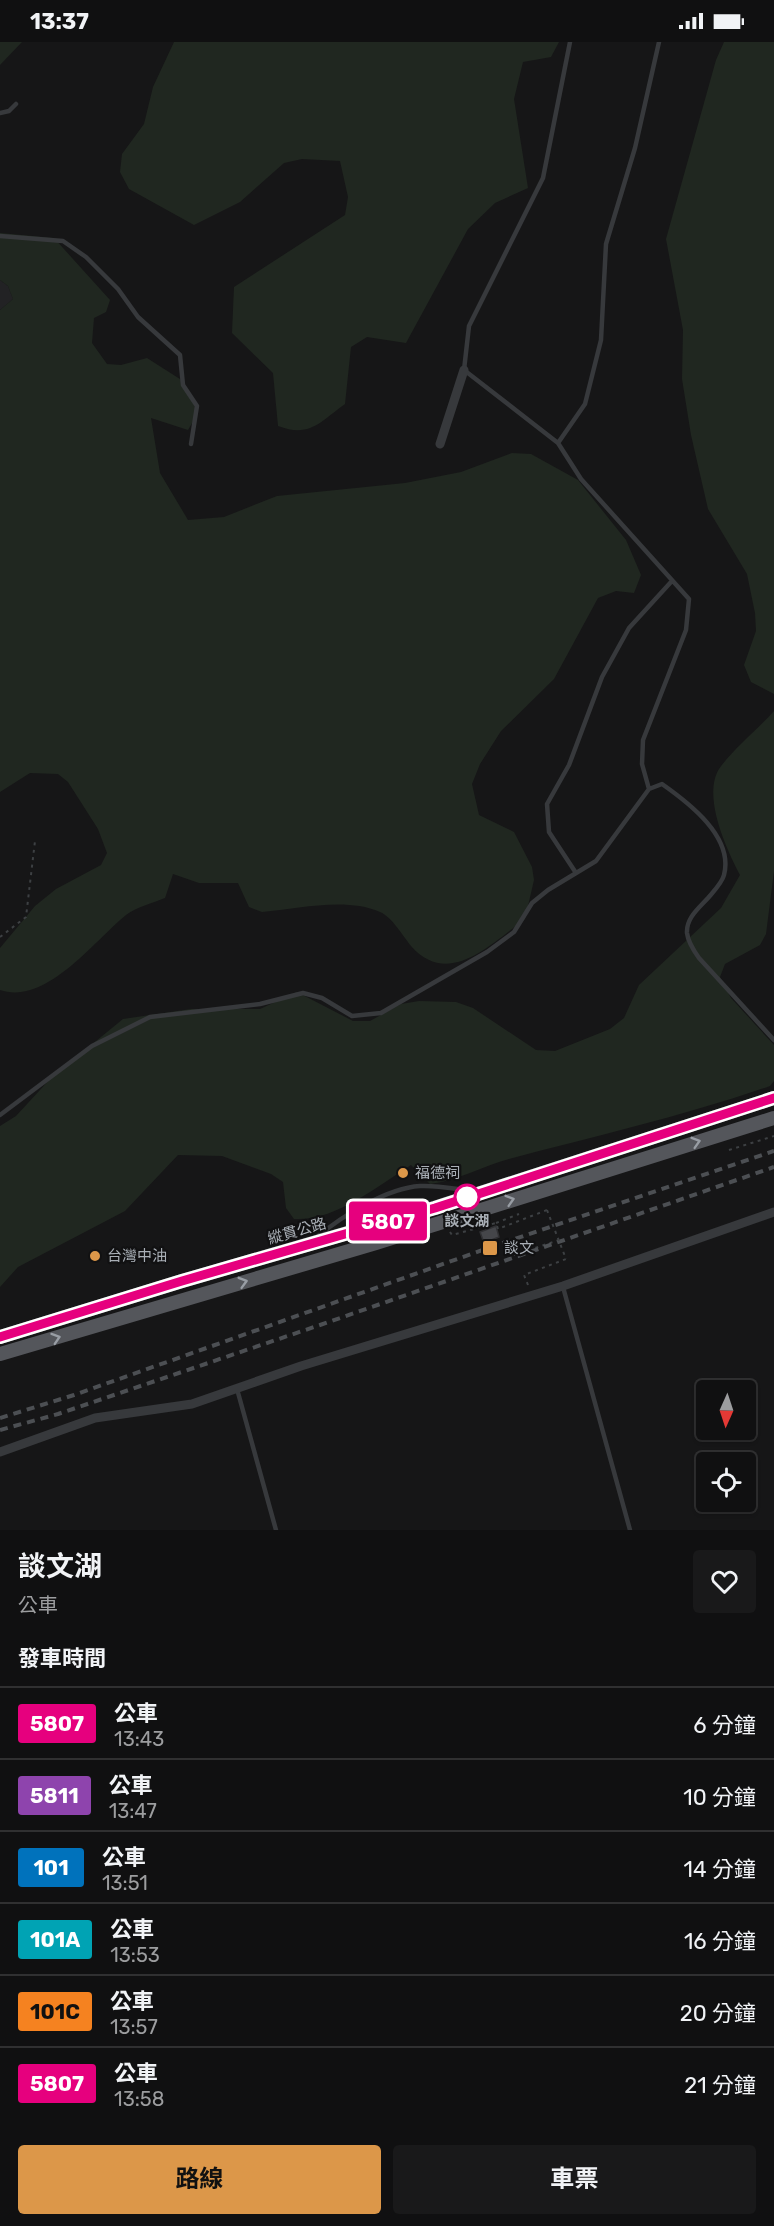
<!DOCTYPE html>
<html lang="zh-TW">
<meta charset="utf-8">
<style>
:root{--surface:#101011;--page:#19191a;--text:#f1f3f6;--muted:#9c9d9f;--line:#303031;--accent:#dc9749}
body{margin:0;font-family:Rubik,"Noto Sans TC",sans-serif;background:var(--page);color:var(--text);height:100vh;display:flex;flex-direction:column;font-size:22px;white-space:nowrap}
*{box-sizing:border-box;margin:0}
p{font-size:20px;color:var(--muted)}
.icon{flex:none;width:33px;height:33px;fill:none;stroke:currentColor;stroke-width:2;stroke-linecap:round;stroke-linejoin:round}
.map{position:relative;height:1488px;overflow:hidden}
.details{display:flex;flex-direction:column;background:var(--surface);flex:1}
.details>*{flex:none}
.badge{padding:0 12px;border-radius:4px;font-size:21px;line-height:39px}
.needle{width:39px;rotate:183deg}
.controls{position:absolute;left:696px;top:1338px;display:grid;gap:12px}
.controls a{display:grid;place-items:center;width:60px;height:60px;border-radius:6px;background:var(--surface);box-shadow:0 2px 4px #0004,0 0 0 2px var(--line);font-size:30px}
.map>.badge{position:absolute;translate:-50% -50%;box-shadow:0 0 0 3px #fff}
h2{padding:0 18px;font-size:22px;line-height:54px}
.round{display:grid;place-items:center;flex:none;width:63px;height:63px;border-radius:6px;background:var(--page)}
.overview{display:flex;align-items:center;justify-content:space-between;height:102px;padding:0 18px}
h1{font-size:28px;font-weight:700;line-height:45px}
.action{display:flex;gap:12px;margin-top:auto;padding:12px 18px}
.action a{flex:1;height:69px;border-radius:6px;background:var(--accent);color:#111;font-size:24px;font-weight:700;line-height:69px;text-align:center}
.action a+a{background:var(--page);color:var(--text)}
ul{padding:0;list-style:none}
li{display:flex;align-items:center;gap:18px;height:72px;padding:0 18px;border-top:2px solid var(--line)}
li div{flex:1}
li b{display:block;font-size:22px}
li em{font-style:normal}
li .badge{min-width:66px;font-weight:700;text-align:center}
.status{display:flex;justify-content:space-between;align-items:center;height:42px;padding:0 30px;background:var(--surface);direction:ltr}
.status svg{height:16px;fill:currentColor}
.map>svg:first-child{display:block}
</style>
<div class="status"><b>13:37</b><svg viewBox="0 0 49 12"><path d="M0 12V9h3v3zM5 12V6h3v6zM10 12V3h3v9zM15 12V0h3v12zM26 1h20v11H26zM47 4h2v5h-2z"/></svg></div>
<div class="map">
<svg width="774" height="1488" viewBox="0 0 774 1488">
<rect width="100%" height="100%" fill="#161617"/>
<path fill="#222224" d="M0,238L8,244L13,257L0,268Z"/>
<path fill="#202720" d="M0,0H22L0,23Z
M174,0H559L551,15L523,20L514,57L528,146L495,161L468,187L406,301L367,295L351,305L345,362C320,380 310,396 278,384L273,331L232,291L234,245L345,173L348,155L340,119L302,117L284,121L240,160L194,183L129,147L120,130L122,112L144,82L153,45Z
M724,0H774V652L751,640L744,623L756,589L755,571L747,532L708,467L691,393L682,337L683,288L666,197L716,18Z
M0,191L54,196L110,258L106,270L94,276L92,301L107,322L121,323L147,316L183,339L198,371L188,388L151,376L160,431L188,478L224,475L277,454L405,441L461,430L512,411L531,412L578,438L626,498L641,533L634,551L616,549L598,556L554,637L501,689L480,722L472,742L479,773L514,790L532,825L534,838L525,877C492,901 449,947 411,904C403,894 392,875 380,870C345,855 299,867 262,870L249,865L238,841H199L173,832L165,856C153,861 136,865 126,873C95,898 46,964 0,948V906L35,864L56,847L101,823L107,811L98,787L68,740L58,732L30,731L0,750V268L13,257L8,244L0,238Z
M774,669V829L766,892L760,903L725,922L720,935L731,956L774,1003V1039L770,1044C684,1074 596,1094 509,1117C482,1124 458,1139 430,1142L411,1123C376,1145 336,1179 294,1177L286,1166L283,1140L271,1132L222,1114L178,1113L125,1169L18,1225L0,1245V1084L16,1074L52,1035L123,977L191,967H260L297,950L353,979H370L401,962L419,959L456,960L473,966L536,1008L555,1009L610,987L624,976L639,943L721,866L740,833C727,808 702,755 719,727C732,708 758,687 774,669Z"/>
<path fill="#45464a" stroke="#303033" stroke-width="1.5" d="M496,1184L499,1195L484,1201L480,1190Z"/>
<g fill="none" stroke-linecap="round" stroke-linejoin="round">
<path stroke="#3d4043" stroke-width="2" stroke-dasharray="3 4.5" stroke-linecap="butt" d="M0,895L26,875L35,799
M729,1108L774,1094
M496,1181L519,1172
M450,1190L452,1193L496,1181L498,1187L547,1168
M514,1213L559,1198
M528,1243L524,1233L566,1217"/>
<path stroke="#37393c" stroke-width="4.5" d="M570,0L543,136L469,284L464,328L558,401L581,437L689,557L686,588L643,698L642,722L649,747
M0,71L9,69L16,62
M0,194L63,199L86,215L118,247L138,275L180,313L183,343L197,364L191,402
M558,401L585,362L601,298L606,202L635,106L659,0
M576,831L549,790L547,762L569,723L602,635L629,586L671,540
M0,1073L92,1004L150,975L260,962L303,951L322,956L352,974L381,971L487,910L514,890L532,861L548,848L596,819L649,747L662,742C689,761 734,795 724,833C722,841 713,850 708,856C699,866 686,876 687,891C688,900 694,909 699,916L774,998
M317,1195C342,1174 387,1146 420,1144C437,1143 455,1147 472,1149
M563,1245L630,1488
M237,1347L276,1488"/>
<path stroke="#37393c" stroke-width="9" d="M440,402L464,328
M0,1410L95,1376L192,1362L301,1324L563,1244L774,1170"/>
<path stroke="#54565b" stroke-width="14" d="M0,1295L182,1239L437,1165L774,1056
M0,1312L376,1201L774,1076"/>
<path stroke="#4c4f53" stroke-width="4" stroke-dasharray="8 6" stroke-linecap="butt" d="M0,1376L74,1353L491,1205L774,1109
M0,1388L58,1372L320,1283L774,1125"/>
<path stroke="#3d4043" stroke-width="2" stroke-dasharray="3 4.5" stroke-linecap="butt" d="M547,1168L566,1217"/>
</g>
<defs><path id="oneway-chevron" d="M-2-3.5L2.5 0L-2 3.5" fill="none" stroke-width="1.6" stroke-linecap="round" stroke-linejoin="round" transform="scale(1.5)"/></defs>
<g stroke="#989da4">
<use href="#oneway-chevron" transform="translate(696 1100) rotate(-17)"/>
<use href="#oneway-chevron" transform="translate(510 1158) rotate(-17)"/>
<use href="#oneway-chevron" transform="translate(243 1240) rotate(-16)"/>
<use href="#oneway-chevron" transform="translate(56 1296) rotate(-18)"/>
</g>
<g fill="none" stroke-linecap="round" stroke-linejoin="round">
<defs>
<path id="line" d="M0,1295L182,1239L435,1166L774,1056"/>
</defs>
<use href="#line" stroke="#fff" stroke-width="14"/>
<use href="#line" stroke="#e6007e" stroke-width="9"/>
</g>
<g fill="#dc9749" stroke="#111112" stroke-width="2">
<circle cx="403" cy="1131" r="6"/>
<rect x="482" y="1198" width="16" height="16" rx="3"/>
<circle cx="95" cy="1214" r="6"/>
</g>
<circle fill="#fff" stroke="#e6007e" stroke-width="3" cx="467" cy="1155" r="12"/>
<g text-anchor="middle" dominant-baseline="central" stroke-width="4.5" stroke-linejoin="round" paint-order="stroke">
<g font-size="15" fill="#a9afb6" stroke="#111112" text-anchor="start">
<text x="415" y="1131">福德祠</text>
<text x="504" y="1206">談文</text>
<text x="107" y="1214">台灣中油</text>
</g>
<g font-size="15" font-weight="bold" fill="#a9afb6" stroke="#111112">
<text x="467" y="1179">談文湖</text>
</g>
<g font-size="15" fill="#a9afb6" stroke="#111112">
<text transform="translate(297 1189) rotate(-16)">縱貫公路</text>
</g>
</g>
</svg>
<div class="controls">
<a><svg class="needle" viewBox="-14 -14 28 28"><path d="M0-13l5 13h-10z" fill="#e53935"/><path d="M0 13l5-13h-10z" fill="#9c9d9f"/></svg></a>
<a><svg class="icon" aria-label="locate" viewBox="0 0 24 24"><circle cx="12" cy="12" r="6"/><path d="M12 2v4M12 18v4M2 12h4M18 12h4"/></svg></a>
</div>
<b class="badge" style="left:388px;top:1179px;background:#e6007e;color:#fff">5807</b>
</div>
<section class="details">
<div class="overview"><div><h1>談文湖</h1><p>公車</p></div><a class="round"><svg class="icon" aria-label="heart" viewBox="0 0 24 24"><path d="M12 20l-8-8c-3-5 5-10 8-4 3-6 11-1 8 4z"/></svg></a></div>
<h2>發車時間</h2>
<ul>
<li><span class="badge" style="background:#e6007e;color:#fff">5807</span><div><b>公車</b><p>13:43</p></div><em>6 分鐘</em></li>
<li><span class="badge" style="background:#8e44ad;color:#fff">5811</span><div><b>公車</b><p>13:47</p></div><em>10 分鐘</em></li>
<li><span class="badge" style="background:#0072bc;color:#fff">101</span><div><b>公車</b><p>13:51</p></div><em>14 分鐘</em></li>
<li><span class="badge" style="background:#00a3b4;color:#fff">101A</span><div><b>公車</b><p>13:53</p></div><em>16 分鐘</em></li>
<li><span class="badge" style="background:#f58220;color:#111">101C</span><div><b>公車</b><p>13:57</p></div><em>20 分鐘</em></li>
<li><span class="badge" style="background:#e6007e;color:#fff">5807</span><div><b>公車</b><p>13:58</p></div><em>21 分鐘</em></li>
</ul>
<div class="action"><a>路線</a><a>車票</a></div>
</section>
